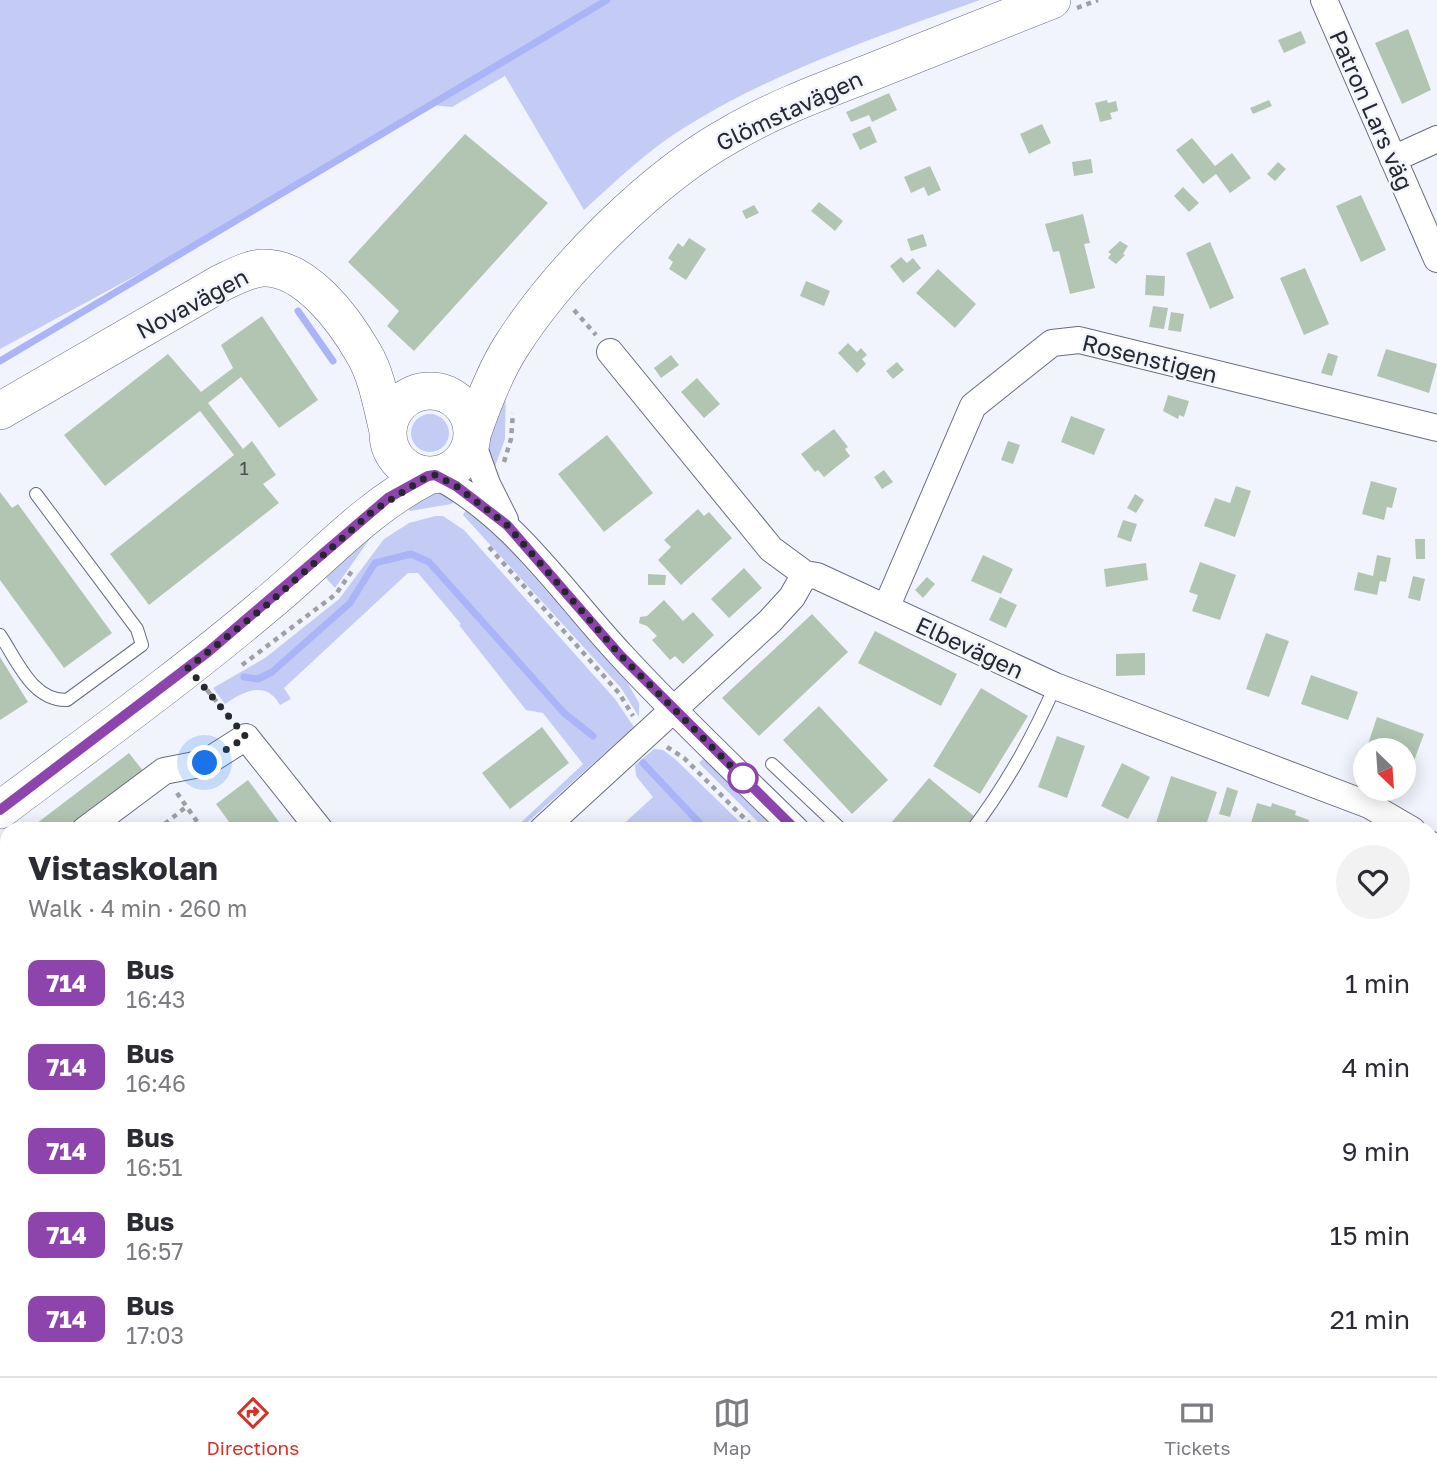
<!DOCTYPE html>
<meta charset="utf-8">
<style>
:root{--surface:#fff;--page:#f2f2f3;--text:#2b2b33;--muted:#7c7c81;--line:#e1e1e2;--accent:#d93025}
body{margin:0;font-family:"Golos Text",sans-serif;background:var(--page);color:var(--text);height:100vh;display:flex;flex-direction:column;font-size:26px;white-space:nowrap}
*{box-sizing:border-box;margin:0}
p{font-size:23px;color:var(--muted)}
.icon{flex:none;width:38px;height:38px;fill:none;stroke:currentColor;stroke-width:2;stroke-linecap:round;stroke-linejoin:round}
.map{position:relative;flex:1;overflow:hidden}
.panel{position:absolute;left:0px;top:822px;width:1438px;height:555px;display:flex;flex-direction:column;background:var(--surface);border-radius:21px 21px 0 0;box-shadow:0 4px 18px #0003}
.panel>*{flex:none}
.badge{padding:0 14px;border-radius:10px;font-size:24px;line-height:46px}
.needle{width:46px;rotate:155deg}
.tools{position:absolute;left:1353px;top:738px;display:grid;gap:14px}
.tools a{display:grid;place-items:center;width:63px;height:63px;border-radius:50%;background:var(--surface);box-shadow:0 4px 18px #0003;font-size:35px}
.you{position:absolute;width:35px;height:35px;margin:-18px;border:5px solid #fff;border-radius:50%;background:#1a73e8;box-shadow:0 0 0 10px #1a73e833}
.map>.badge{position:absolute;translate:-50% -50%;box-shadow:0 0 0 4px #fff}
.round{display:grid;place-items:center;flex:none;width:74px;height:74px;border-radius:37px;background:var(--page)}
.headline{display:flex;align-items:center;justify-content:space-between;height:119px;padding:0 28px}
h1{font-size:33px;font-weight:700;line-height:52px}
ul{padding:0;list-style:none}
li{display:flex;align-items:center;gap:21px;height:84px;padding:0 28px}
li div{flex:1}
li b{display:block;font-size:26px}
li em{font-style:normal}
li .badge{min-width:77px;font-weight:700;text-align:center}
.tabs{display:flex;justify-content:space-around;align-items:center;height:98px;border-top:2px solid var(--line);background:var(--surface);font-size:19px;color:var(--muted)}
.tabs a{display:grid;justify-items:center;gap:4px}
.tabs .current{color:var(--accent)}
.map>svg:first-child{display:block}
</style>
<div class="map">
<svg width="1437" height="1376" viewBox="0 0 1437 1376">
<rect width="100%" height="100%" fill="#f2f4fd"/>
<path fill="#c4ccf5" d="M0,0H980C884,34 773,72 687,126C649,149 617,180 584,210L505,76L452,107L430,105L235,222L0,349Z
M506,382L505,439L493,472C482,438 490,412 506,382Z
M411 433a19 19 0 1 1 38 0a19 19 0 1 1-38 0Z
M432,491L457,500L451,504L410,511L402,502Z
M467,508L495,533L627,682L639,703V717L621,688L463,515Z
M435,516H443L464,530L615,699L634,727L520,829H514L583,764L543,713L526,710L459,625L461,624L418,573H408L284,688L291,699L280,705C266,680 244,691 225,704L213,688L265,658L339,599L384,539L409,523Z
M374,533L335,588L326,578L347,552Z
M654,749L663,750L675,759L747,829H618L653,797L636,776L635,765Z
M703,759L708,763L777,829H765L699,763Z
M1432,1057L1437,1060V1376H1186L1184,1370H1432Z
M446,1370H732L736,1376H434Z
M749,1370H837L829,1376H753Z
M946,1370H1131L1133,1376H946Z"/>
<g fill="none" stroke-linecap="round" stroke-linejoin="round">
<path stroke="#aab4f7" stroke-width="7" d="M298,311L333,361
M0,361L607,0
M244,677L258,679L272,672L350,603L375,563L411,554L429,562L564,713L593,736
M643,763L706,830
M1077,1370L1079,1376"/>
</g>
<path fill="#b2c5b3" d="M1408,29L1431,90L1402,104L1375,43Z
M1301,31L1306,43L1284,53L1278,40Z
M889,93L897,110L872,122L869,115L851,122L846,112Z
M1107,100L1108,103L1116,101L1118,111L1110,113L1112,119L1100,122L1095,103Z
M1269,100L1272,106L1253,114L1250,108Z
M1042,124L1051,143L1029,154L1020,134Z
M870,126L877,142L860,150L852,134Z
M465,134L548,203L414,351L387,326L399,311L348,262Z
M1192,138L1215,166L1232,153L1251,178L1230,193L1216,174L1203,184L1176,150Z
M1091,159L1093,173L1074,176L1072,162Z
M1278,162L1286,169L1275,181L1267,174Z
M930,166L941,190L928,196L924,187L911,193L904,177Z
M1183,187L1199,203L1189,212L1174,196Z
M1361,195L1386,250L1361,262L1336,206Z
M819,202L843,221L835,231L811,211Z
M754,205L759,213L746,219L742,211Z
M1083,214L1090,243L1084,244L1095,288L1070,294L1059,251L1053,252L1045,224Z
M923,234L927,246L911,251L907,239Z
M689,238L706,249L686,280L669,269L673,262L668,258L678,243L683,247Z
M1120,241L1128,246L1123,254L1125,255L1116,264L1108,258L1111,254L1108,252Z
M1210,242L1234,298L1210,309L1186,253Z
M901,257L907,263L913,258L921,268L903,283L890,266Z
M1305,268L1329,324L1304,335L1280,278Z
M938,269L976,304L955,328L916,293Z
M1146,275L1165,276L1164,296L1145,295Z
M806,281L830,291L824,306L800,296Z
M1153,306L1168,308L1164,329L1149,327Z
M1171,312L1184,314L1181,332L1168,330Z
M262,316L318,400L279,428L241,377L208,403L243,449L252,441L276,475L263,484L279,503L149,605L110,554L234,455L200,411L105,486L64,435L168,354L201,392L233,368L221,345Z
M848,343L857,352L861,348L867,355L862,359L866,364L857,373L838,353Z
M1386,349L1437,364L1429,393L1377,376Z
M1328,353L1338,356L1332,376L1321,373Z
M671,355L679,365L661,378L654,368Z
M897,362L904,370L893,379L886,371Z
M697,378L720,404L704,418L681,392Z
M1168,395L1189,401L1184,417L1179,415L1178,419L1163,411Z
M1071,416L1105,429L1094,455L1061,442Z
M834,429L848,447L845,449L850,456L824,477L818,470L815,472L801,454Z
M607,435L653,493L604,532L558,474Z
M1008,441L1020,445L1013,464L1001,460Z
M884,470L893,482L882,489L874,477Z
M1371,481L1397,488L1392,508L1387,507L1384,520L1362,514Z
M1236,486L1251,491L1235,537L1204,526L1215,498L1230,503Z
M0,492L12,508L18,504L112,633L64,668L0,580Z
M1135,494L1144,500L1136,513L1127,508Z
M698,509L704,516L709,512L732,538L681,585L658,560L671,547L664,540Z
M1123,520L1137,524L1131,542L1117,537Z
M1415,539H1425V559H1416Z
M983,555L1013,569L1001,594L971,581Z
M1377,555L1391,558L1386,582L1380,581L1377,595L1354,590L1358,572L1373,576Z
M1200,562L1236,575L1220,620L1192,611L1198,595L1189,592Z
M1146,563L1148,580L1106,587L1104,569Z
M744,568L762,588L729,618L711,599Z
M648,574L666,575L665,585H648Z
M1413,576L1425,579L1420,601L1408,598Z
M927,577L935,584L923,598L915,590Z
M1000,597L1017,605L1006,628L989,620Z
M664,600L683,621L693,612L714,635L683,664L675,656L670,660L652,640L657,636L647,626L639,623L640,617L647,616Z
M812,614L848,652L759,736L722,698Z
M875,631L957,674L941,706L858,663Z
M1266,633L1289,641L1269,697L1246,689Z
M1145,653V675L1116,676V654Z
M0,657L28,702L0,720Z
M1311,675L1358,692L1348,720L1301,704Z
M981,688L1028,716L980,794L933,766Z
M819,706L888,780L852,814L783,740Z
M1377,717L1424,734L1412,766L1404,763V751L1366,750Z
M542,727L569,763L510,809L482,773Z
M1057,736L1085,746L1067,798L1038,787Z
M129,753L144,772L68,830H28Z
M1122,763L1150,777L1128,819L1101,806Z
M1171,776L1217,792L1205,828L1192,824L1190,830H1175L1156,823Z
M929,778L975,817L964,830H885Z
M248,780L285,830H235L216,804Z
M1227,787L1238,791L1230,817L1219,814Z
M1257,803L1271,807L1272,803L1296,811L1295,815L1309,820L1306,830H1249Z
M7,845V875L0,880V850Z
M7,906V933L0,938V912Z
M0,994L7,1003V1080L0,1071L5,1066L0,1060Z
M7,1206V1266L0,1272V1212Z
M158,1370H211L214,1376H161Z
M299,1370H330L332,1375L342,1370H446L434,1376L419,1373L413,1376H286Z"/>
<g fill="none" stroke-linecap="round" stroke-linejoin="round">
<defs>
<path id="lane" d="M0,635C17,660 32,701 67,700L142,645L137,629L36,494
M772,764L842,830
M972,830C1006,785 1033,737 1055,686"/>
<path id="street" d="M1324,0L1437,259
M1393,159L1437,139
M610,352L771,549L805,574L817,576L1055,686L1369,805L1412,830
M472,442L487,484L505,520
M435,475C514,516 563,593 622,656C677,716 737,772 796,830
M886,608L973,406L1052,343L1079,340L1437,428
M85,830L164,771L205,763L246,737L320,830
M542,830L770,621L792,597L805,574
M1432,845L1437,849
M0,893L7,888
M740,1370L744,1376
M1169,1370L1171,1376"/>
<path id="secondary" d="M388 433a42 42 0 1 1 84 0a42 42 0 1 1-84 0Z
M0,411L221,283C234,277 248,269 262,268C305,266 344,319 364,354C377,376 382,407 388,431
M473,432C483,403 495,371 512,345C560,270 654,176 733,133C776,108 823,91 869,73C930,49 991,24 1052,0
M0,810C89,743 181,677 266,605C320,561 365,508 428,476"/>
</defs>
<use href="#lane" stroke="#686c80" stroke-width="14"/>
<use href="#street" stroke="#686c80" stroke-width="28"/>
<use href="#secondary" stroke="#686c80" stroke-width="38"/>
<path stroke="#9ea0a8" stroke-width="4.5" stroke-dasharray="5 5" stroke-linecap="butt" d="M1077,8L1098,0
M574,310L596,335
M504,462L511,439L513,413
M489,547L619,693L633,716
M242,665L336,594L354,568
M207,690L230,718
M667,747L684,758L756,830
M177,793L203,830
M157,830L186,807
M0,948L7,943
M0,968L7,977
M0,1106L7,1101
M0,1115L7,1122
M0,1179L7,1173
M0,1302L7,1296
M1432,1345L1437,1342
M1138,1370L1140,1376
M1369,1376L1380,1370"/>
<use href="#lane" stroke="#fff" stroke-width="12"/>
<use href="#street" stroke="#fff" stroke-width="26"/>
<use href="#secondary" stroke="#fff" stroke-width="37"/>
</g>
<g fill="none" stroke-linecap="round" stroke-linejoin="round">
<defs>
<path id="line" d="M0,810L208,652L388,498L428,476L435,475L456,486L507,525L620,655L796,830"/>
</defs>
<use href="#line" stroke="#fff" stroke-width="16"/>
<use href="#line" stroke="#8e44ad" stroke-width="10"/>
<path stroke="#26272f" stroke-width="7" stroke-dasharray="0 12.6" d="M205,763L246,737L188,668L268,604L373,511L428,476L435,475L456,486L507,525L620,655L743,778"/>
</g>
<circle fill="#fff" stroke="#8e44ad" stroke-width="3.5" cx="743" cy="778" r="14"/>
<g text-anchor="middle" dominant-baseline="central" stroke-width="5" stroke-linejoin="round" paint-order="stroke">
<g font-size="19" fill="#494e50">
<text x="244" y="467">1</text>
</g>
<g font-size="23" fill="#26272f" stroke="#f2f4fd">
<text transform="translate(789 110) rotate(-25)">Glömstavägen</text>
<text transform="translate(1372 110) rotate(66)">Patron Lars väg</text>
<text transform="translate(192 303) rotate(-28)">Novavägen</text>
<text transform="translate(1150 358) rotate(14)">Rosenstigen</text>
<text transform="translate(970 647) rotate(25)">Elbevägen</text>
</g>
</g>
</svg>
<div class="tools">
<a><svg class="needle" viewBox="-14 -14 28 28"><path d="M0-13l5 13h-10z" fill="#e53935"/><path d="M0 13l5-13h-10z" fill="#7c7c81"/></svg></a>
</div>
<div class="you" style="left:205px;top:763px"></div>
<section class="panel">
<div class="headline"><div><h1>Vistaskolan</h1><p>Walk · 4 min · 260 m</p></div><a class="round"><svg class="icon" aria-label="heart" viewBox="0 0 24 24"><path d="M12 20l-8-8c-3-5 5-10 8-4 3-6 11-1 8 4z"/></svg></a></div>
<ul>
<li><span class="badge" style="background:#8e44ad;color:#fff">714</span><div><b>Bus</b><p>16:43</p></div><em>1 min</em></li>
<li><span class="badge" style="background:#8e44ad;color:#fff">714</span><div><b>Bus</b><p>16:46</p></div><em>4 min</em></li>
<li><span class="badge" style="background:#8e44ad;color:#fff">714</span><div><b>Bus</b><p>16:51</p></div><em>9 min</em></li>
<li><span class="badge" style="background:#8e44ad;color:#fff">714</span><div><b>Bus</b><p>16:57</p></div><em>15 min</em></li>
<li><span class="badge" style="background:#8e44ad;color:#fff">714</span><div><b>Bus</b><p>17:03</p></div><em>21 min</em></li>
</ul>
</section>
</div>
<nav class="tabs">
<a class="current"><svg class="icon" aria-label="directions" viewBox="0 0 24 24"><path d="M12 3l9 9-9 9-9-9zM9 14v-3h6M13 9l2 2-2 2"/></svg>Directions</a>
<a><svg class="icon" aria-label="map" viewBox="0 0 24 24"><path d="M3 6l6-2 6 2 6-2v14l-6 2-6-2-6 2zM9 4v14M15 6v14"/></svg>Map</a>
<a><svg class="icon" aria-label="tickets" viewBox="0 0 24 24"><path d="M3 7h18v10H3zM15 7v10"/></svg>Tickets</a>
</nav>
